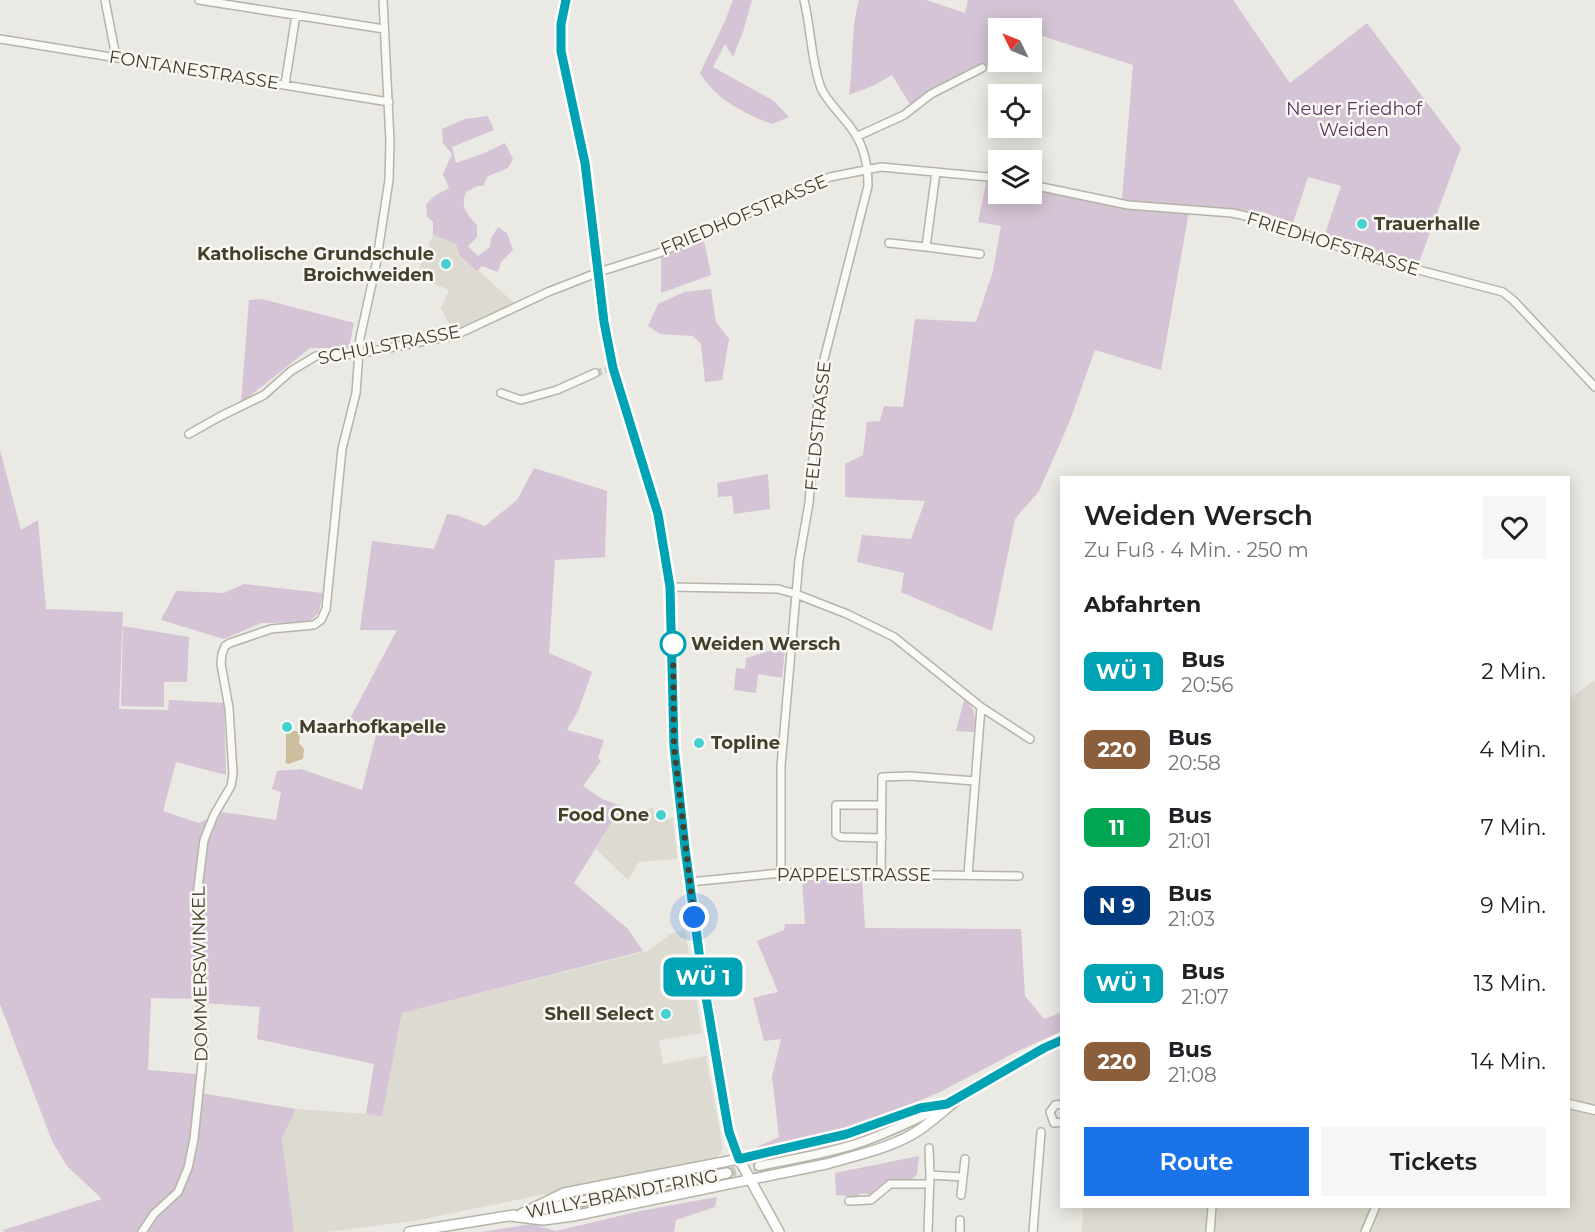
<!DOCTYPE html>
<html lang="de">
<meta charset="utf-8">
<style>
:root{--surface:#fff;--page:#f6f6f6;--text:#202124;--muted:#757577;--accent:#1a73e8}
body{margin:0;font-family:Montserrat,sans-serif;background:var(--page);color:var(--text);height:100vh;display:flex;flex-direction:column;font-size:22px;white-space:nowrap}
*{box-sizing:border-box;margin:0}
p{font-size:20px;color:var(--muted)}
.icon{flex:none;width:33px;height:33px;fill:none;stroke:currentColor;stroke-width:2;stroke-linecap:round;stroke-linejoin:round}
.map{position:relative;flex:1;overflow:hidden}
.details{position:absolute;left:1060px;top:476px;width:510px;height:732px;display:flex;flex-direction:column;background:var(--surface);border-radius:0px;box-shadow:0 3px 15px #0003}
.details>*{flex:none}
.badge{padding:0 12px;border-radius:9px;font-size:21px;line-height:39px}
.needle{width:39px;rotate:313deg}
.controls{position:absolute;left:988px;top:18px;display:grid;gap:12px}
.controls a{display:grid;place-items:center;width:54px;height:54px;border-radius:0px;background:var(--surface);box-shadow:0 3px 15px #0003;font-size:30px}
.you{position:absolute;width:30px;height:30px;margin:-15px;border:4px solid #fff;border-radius:50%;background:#1a73e8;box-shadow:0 0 0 9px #1a73e833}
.map>.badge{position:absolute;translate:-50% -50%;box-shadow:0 0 0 3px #fff}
h2{padding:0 24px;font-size:22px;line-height:54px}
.round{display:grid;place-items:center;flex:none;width:63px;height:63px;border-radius:0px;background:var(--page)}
.overview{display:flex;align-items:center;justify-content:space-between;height:102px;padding:0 24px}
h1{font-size:28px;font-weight:600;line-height:45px}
.primary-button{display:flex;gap:12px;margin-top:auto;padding:12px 24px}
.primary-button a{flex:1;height:69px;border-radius:0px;background:var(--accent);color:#fff;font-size:24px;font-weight:600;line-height:69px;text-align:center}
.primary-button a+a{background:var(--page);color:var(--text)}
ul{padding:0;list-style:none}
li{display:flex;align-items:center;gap:18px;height:78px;padding:0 24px}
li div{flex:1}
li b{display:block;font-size:22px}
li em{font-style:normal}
li .badge{min-width:66px;font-weight:700;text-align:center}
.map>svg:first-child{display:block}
</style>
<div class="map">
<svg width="1595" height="1232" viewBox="0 0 1595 1232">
<rect width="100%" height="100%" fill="#ebe9e3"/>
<path fill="#dddbd1" d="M443,210L462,255L514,303L453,331L441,308L449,290L416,276Z
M1595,680V1232H1082L1083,1206H1569V699Z
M654,808L655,820L673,818L677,859L639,862L628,880L596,849L618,812Z
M685,931L702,1033L659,1040L663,1064L706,1056L723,1148L721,1153L715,1159L414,1221L327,1232H294L282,1138L296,1109L382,1115L402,1013L647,951L668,937V934Z"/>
<path fill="#d4c4d5" d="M733,0H752L743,32L733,57L725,44L713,67L774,101L789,117L772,124C745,114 715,99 700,73L725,21Z
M859,0H926L965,13L968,0H1233L1290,83L1367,23L1461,148L1418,265L1325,234L1341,186L1308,177L1293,223L1263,212L1190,206L1161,370L1095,350L1069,423L1039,491L1015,519L992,631L901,592L904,573L857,562L862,535L911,539L925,501L845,497V464L863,455L867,422L880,421L884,406L903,407L915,319L976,322L993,271L1001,226L978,222L988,173L999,175V194H1032V182L1122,199L1133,65L1036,34L1032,37V28H999V58C971,77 941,91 914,111L892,75L875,85L849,95C854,63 850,31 859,0Z
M488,116L494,130L452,147L456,163L482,154L505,143L513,159L508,168L488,176L483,186H478L466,192C460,207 467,214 477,225V237L468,246L478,256L490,247L491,238L498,227L507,233L513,250L501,262L498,272L482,266L477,271L460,256L456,244L433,234V222L427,217L426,205L434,196L449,188L443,174L452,154L443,143L442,129L465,119Z
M704,240L711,275L661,293V257Z
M711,289L716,322L729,339L722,380L705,382L701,344L693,336L660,334L648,326L658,304L684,292Z
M262,299L354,323L349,348H310L241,403L249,300Z
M0,450L21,530L38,520L46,609L123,612L119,709L168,710L169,700L224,703L226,775L176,762L163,811L199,823L222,812L276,820L281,792L272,789L277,771L301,769L362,790L376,735L345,728L397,630H360L372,541L434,549L447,514L459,516L485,526L517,500L534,468L607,491L605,557L555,560L549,653L592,672L578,711L567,730L604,740L598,758L601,761L583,786L602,799L622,806L574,883L628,929L643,951L402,1013L382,1116L366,1114L374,1064L257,1039L260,1007L204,1003L197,999L151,998L148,1070L197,1074L195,1092L296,1109L282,1138L294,1232H4L3,1230L102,1199L67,1166L52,1141L0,1004Z
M768,474L770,509L734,514L732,496L718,497L717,483Z
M244,584L323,593L319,612L309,622L261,623L224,639L161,620L176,591L224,593Z
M123,626L189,637L187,682H164V707L121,706Z
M776,649H785L782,678L758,674L756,693L734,690L736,668L745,669L746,658Z
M964,700C977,709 975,718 974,732L956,731Z
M802,880H862L865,928L1021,929L1025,996L1044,1019L1062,1012V1031L1016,1052L940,1092L855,1128L759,1150L757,1147L779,1137L772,1077L781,1039L764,1041L753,998L778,992L757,941L784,930L785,924H805Z
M919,1156L917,1174L910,1181L888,1180L871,1195L861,1193L856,1197L836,1195L835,1173Z
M717,1197L715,1207L676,1220L674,1232H482L532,1224L556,1231L640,1211Z"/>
<path fill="#ccbd9d" d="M288,731H296L300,734L299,743L304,749L303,759L288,764L285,762L286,759V733Z"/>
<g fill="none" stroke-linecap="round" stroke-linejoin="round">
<path stroke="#cac7be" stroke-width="7" stroke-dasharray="7 3.5" stroke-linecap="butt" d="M595,373L607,370"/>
<path stroke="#cac7be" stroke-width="9" stroke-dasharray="9 4.5" stroke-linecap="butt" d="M727,1173L759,1166"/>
<defs>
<path id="minor" d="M105,0L116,57
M199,0L384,29
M0,39L389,102
M285,84L296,15
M858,136L904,115L931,94L982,68
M1032,185L1128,205L1232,213L1264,220L1365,256L1503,292L1514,301L1595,387
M889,243L926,247L936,172
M926,247L980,254
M501,393L521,400L557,390L595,373
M189,434L219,417L264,395L291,371L316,356L358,354L456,335L548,292L599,272L659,253L830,177L881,167L999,178
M670,587L778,589L796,594L847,614L894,637L981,707L1030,739
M882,838L841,837L836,834V805H882
M781,873V766L799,560L809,503L820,375L868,186C868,158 862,139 843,118C835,108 826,99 821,88C811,61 811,28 804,0
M881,875L882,777L910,776L975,781
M968,875L981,707
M689,882L781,873L1019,876
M1062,1104L1055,1105L1050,1112L1054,1123L1062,1122
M930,1175L963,1177
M961,1195L965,1159
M849,1201L871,1200L890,1184H930
M142,1232L154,1214L178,1192L188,1168L194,1139L203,1054L197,896L204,840L214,815L231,786L233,774L229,708L221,664L222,654L225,646L230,643L271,629L314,625L321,620L326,609L342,449L356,393L360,338L376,265L389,180L390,141L383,0
M928,1232L930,1175L929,1148
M960,1232V1220
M1033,1232L1041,1132
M1210,1232L1212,1206
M1365,1232L1376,1206"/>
<path id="tertiary" d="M954,1099L1044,1048L1062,1040
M1569,1104L1595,1110
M759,1166C793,1159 826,1154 859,1143C888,1133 915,1120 943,1106"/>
<path id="secondary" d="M566,0L561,24V51L585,163L604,322L613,368L658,514L670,587L674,747L689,882L724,1103L729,1132L739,1159L779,1232
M533,1211L727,1173
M521,1214L564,1193L739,1159L847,1134L920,1108L947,1104
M510,1216L543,1220L573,1216L826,1164C854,1156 886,1149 911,1135C929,1125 944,1110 960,1097
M409,1232L514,1215"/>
</defs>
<use href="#minor" stroke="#b6b3a8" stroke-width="10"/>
<use href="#tertiary" stroke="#b6b3a8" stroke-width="11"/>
<use href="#secondary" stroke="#b6b3a8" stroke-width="12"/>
<use href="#minor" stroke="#f9f9f6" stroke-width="7"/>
<use href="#tertiary" stroke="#f9f9f6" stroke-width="8"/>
<use href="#secondary" stroke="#fff" stroke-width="9"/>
</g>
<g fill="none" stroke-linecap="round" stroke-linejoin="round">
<defs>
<path id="line" d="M566,0L561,24V51L585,163L604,322L613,368L658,514L670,587L674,747L685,848L701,967L724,1104L729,1132L739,1159L847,1134L920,1108L947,1104L1044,1048L1062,1040"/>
</defs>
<use href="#line" stroke="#fff" stroke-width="14"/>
<use href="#line" stroke="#00a3b4" stroke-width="9"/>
<path stroke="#443f2a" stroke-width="6" stroke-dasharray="0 10.8" d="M673,644L674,747L694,917"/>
</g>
<g fill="#46d0d2" stroke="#f8f7f3" stroke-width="2">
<circle cx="1362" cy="224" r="6"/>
<circle cx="446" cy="264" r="6"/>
<circle cx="287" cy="727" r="6"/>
<circle cx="699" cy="743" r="6"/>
<circle cx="661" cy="815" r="6"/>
<circle cx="666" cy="1014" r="6"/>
</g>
<circle fill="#fff" stroke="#00a3b4" stroke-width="3" cx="673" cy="644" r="12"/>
<g text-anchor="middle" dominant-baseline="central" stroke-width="5" stroke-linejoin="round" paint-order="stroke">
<g font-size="18" fill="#443f2a" stroke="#f8f7f3">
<text transform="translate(194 70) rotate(9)">FONTANESTRASSE</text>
<text transform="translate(744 215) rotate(-23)">FRIEDHOFSTRASSE</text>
<text transform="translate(1333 244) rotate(17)">FRIEDHOFSTRASSE</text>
<text transform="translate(389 345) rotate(-11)">SCHULSTRASSE</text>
<text transform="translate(818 426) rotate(-84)">FELDSTRASSE</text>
<text x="854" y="875">PAPPELSTRASSE</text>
<text transform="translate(200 974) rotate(-91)">DOMMERSWINKEL</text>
<text transform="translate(622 1194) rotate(-11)">WILLY-BRANDT-RING</text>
</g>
<g font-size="18" fill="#5f3760" stroke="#f8f7f3">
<text x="1354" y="109">Neuer Friedhof<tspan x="1354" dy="21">Weiden</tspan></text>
</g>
<g font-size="18" font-weight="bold" fill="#443f2a" stroke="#f8f7f3" text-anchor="start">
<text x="1374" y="224">Trauerhalle</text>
<text x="434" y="254" text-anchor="end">Katholische Grundschule<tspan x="434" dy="21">Broichweiden</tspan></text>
<text x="299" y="727">Maarhofkapelle</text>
<text x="711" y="743">Topline</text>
<text x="649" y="815" text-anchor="end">Food One</text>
<text x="654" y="1014" text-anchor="end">Shell Select</text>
</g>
<g font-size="18" font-weight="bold" fill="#443f2a" stroke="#f8f7f3" text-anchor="start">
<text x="691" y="644">Weiden Wersch</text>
</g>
</g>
</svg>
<div class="controls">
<a><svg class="needle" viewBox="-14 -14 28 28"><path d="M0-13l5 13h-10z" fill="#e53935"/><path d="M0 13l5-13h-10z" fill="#757577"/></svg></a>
<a><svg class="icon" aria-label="locate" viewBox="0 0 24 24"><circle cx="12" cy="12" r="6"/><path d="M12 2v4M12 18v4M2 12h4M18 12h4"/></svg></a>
<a><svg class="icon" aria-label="layers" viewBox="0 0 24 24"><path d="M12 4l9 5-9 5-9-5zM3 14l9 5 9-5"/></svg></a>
</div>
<div class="you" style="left:694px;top:917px"></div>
<b class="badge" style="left:703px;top:977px;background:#00a3b4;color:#fff">WÜ 1</b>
<section class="details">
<div class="overview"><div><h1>Weiden Wersch</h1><p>Zu Fuß · 4 Min. · 250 m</p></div><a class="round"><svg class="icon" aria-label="heart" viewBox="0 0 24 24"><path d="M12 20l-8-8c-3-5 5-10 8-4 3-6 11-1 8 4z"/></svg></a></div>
<h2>Abfahrten</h2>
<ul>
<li><span class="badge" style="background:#00a3b4;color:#fff">WÜ 1</span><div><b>Bus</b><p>20:56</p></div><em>2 Min.</em></li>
<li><span class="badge" style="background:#8b5e3c;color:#fff">220</span><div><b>Bus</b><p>20:58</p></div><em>4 Min.</em></li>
<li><span class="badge" style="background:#00a651;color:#fff">11</span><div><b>Bus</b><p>21:01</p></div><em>7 Min.</em></li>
<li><span class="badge" style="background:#003b80;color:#fff">N 9</span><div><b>Bus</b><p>21:03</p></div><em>9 Min.</em></li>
<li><span class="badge" style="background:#00a3b4;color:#fff">WÜ 1</span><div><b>Bus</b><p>21:07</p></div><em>13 Min.</em></li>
<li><span class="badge" style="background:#8b5e3c;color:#fff">220</span><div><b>Bus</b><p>21:08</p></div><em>14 Min.</em></li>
</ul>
<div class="primary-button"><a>Route</a><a>Tickets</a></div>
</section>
</div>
